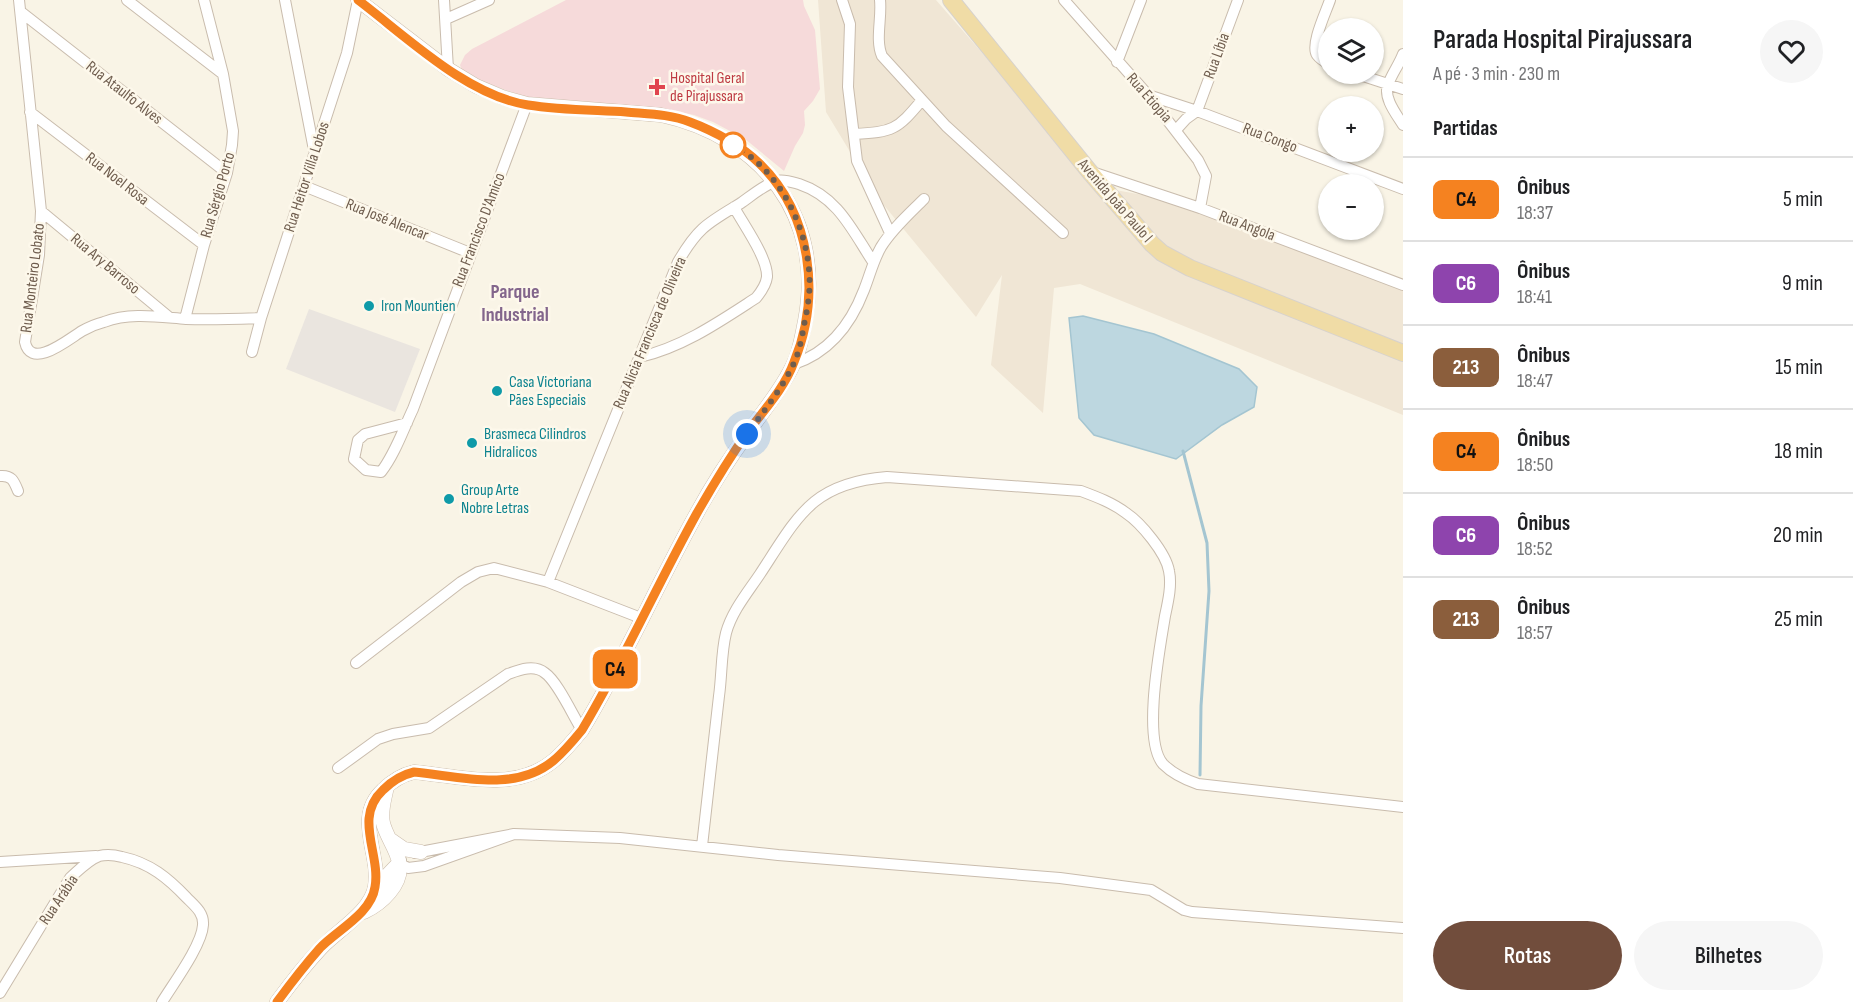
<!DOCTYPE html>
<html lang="pt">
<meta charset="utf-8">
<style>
:root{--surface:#fff;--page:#f6f6f6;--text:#202124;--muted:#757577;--line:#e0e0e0;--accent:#714d3c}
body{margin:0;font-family:"Sofia Sans Condensed",sans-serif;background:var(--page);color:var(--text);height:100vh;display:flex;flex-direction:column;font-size:22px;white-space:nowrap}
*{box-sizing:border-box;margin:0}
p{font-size:20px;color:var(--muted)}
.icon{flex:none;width:33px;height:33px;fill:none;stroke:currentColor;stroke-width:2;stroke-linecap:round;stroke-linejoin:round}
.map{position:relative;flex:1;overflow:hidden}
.details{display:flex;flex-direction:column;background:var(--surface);width:450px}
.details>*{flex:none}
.badge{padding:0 12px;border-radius:9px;font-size:21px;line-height:39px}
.controls{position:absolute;left:1318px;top:18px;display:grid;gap:12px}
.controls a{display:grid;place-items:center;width:66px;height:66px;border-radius:50%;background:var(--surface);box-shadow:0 2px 4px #0004;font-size:30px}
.you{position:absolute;width:30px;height:30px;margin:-15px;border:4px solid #fff;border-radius:50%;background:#1a73e8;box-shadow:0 0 0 9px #1a73e833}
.map>.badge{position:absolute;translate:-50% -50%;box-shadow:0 0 0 3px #fff}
h2{padding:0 30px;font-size:22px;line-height:54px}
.round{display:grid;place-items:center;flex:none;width:63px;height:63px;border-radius:32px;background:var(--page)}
.headline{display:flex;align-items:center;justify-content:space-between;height:102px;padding:0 30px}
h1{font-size:28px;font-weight:600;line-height:45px}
.action{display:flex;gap:12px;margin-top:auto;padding:12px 30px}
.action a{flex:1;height:69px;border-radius:36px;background:var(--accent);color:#fff;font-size:24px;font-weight:600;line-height:69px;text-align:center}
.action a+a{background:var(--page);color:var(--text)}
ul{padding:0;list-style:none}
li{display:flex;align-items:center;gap:18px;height:84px;padding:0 30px;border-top:2px solid var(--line)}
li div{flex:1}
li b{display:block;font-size:22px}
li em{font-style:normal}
li .badge{min-width:66px;font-weight:700;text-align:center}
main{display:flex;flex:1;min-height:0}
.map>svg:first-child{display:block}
</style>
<main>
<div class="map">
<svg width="1403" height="1002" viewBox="0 0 1403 1002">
<rect width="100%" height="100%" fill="#f9f4e6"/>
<path fill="#f0e6d5" d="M818,0H936L1099,187L1154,197L1403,287V415L1080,284L1054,288L1043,413L991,365L1002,275L976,317L878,198L826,112Z"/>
<path fill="#eae5df" d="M309,309L420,349L395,412L286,369Z"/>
<path fill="#f6dada" d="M566,0H803L804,6L815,30L820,89L813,101L804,111L805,125L803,133L795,146L784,171L745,139L713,122L694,115L660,108L535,100L488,84L462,70L460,65L465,55L472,49Z"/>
<path fill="#bdd7e0" stroke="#a4c5d1" stroke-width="1.5" d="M1083,316L1154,334L1239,369L1257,387L1254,407L1222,425L1176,459L1094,435L1079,418L1069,318Z"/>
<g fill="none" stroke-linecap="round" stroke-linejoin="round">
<path stroke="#a4c5d1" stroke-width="3" d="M1183,451L1207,543L1209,591L1201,706L1200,775"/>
<defs>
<path id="minor" d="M19,0L41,211L39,255L25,342C31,371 70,338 82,331C89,327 96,324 104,322C130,312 159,317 186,319C211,320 236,319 261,318
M127,0L223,74
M285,0L314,150
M444,0L448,69
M842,0L850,24L848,87L857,161L890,233
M880,0C882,18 875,40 882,56L946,126L1063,233
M1064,0L1148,95L1198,160L1206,176L1200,208
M21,12L227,173
M446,19L489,0
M1403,54C1399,65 1391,75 1388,85C1383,98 1397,115 1403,125
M1117,62L1141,0
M1329,64C1325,62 1320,59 1317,55C1310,45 1326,12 1330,0
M1357,74L1403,89
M1148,95L1197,111L1238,0
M30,112L204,245
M1176,130L1186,119L1197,111L1403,189
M854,134C893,132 897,130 922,100
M1092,172L1200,208L1403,285
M304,186L470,253
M41,211L169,317
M185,319L204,245L227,173L232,145L233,131L223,74L204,0
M252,352L261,318L347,53L358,0
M640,357C683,347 719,322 756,298C761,292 766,285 767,277C768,258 743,224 734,207
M794,364C830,352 851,324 864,290C870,275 873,261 881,247C892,229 909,214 924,199
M407,423L365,434L358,440L354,459L366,470L381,472C395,454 403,430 413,409L527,104
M0,476C12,475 14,481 18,491
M548,582L678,262C698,227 708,223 741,203C751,196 764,185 776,181C784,179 792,182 799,184C838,197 852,230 873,262
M356,663L461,582L478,572L494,568L548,582L641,618
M338,768L378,739L393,734L429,728L508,674C519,670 534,664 545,673C558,682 573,716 582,730
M702,846C708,796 713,746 719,696C722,675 721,653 726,633C732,611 748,592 760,574C798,516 812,483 887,477L1081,491C1097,497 1113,503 1126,513C1141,523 1166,553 1169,571C1172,585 1168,602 1165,616C1160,647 1142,740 1163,764C1172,773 1186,780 1198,784L1403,807
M415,853L514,834L620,838L778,855L1060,878L1151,890L1184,910L1192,912L1403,928
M401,860L399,863L408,868L424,866L514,834
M0,862L96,856
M0,993L70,878C79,870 88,860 99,856C107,854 115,855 122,857C150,863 168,878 187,898C195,906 204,913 203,925C202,945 173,984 162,1002"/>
<path id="secondary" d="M391,840L404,849L421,852
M375,888L399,863
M364,912C381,904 404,884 399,862C396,848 386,836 383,823C380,811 385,798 387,786
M277,1002C291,983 305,965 321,948C337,931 371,911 375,887C381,854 353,818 383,790C392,781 401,775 414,772C459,776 514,793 553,761C564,752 573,741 582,730C624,660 657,585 697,513C712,485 729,459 748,433C763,411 782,389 793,365C800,352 802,335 805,321C825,217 762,137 661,115L527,104L502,97L476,86L448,69L358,0"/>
<path id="primary" d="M951,0L1089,171L1152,244L1162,253L1190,268L1403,353"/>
</defs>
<use href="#minor" stroke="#c9bcad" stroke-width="12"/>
<use href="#secondary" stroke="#ccbdac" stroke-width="15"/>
<use href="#primary" stroke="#d7d2cd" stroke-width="18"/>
<use href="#minor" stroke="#fff" stroke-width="10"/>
<use href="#secondary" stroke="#fff" stroke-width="14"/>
<use href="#primary" stroke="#f0dca6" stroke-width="16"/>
</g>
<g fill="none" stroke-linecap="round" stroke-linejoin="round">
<defs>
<path id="line" d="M277,1002C291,983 305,965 320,948C337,930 371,914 375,887C381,854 353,818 383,790C392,781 401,775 414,772C459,776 514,793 553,761C564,752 573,741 582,730C624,660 657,585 697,513C713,485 730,457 749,430C765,409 785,387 794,362C821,297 812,215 760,164C742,146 714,131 690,122C670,114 648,114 626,112C594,110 560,110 528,105C466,95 407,37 358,0"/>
</defs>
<use href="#line" stroke="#fff" stroke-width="14"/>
<use href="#line" stroke="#f58220" stroke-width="9"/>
<path stroke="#6f5d4e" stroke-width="6" stroke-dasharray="0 10.8" d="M733,145C777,169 805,221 809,270C811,288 808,307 804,325C802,338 799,353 793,365C781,390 763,412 747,434"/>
</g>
<path fill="#e0444e" stroke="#fdf8eb" stroke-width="2" d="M654 78h6v6h6v6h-6v6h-6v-6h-6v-6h6z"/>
<circle fill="#fff" stroke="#f58220" stroke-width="3" cx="733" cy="145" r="12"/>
<g fill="#0f9aa8" stroke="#fdf8eb" stroke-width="2">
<circle cx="369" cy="306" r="6"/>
<circle cx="497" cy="391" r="6"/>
<circle cx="472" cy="443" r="6"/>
<circle cx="449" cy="499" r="6"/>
</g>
<g text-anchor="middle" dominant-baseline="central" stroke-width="5" stroke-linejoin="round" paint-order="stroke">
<g font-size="16" fill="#6f5d4e" stroke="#fdf8eb">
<text transform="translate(1217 56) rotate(-70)">Rua Líbia</text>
<text transform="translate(124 93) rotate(38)">Rua Ataulfo Alves</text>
<text transform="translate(1149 98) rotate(49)">Rua Etiopia</text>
<text transform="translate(1270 138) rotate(21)">Rua Congo</text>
<text transform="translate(307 177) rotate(-72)">Rua Heitor Villa Lobos</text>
<text transform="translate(117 179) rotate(38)">Rua Noel Rosa</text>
<text transform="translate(218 195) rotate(-74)">Rua Sérgio Porto</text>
<text transform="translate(1115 201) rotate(49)">Avenida João Paulo I</text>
<text transform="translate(387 220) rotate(22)">Rua José Alencar</text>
<text transform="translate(1247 226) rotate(21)">Rua Angola</text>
<text transform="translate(479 230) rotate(-69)">Rua Francisco D'Amico</text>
<text transform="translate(105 264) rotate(40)">Rua Ary Barroso</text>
<text transform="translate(33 278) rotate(-83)">Rua Monteiro Lobato</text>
<text transform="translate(650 333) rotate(-67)">Rua Alicia Francisca de Oliveira</text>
<text transform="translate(59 900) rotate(-56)">Rua Arábia</text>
</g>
<g font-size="16" fill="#be3a42" stroke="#fdf8eb" text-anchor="start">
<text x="670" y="78">Hospital Geral<tspan x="670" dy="18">de Pirajussara</tspan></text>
</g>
<g font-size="16" fill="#0d838f" stroke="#fdf8eb" text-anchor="start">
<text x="381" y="306">Iron Mountien</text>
<text x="509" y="382">Casa Victoriana<tspan x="509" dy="18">Pães Especiais</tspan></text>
<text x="484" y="434">Brasmeca Cilindros<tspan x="484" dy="18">Hidralicos</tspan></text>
<text x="461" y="490">Group Arte<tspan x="461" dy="18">Nobre Letras</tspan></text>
</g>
<g font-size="20" font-weight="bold" fill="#83668c" stroke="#fdf8eb">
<text x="515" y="292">Parque<tspan x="515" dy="23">Industrial</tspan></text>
</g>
</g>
</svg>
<div class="controls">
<a><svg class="icon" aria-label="layers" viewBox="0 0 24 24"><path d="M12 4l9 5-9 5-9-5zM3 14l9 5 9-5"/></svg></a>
<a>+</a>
<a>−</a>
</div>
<div class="you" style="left:747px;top:434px"></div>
<b class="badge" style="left:615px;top:669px;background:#f58220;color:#111">C4</b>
</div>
<section class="details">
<div class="headline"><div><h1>Parada Hospital Pirajussara</h1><p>A pé · 3 min · 230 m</p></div><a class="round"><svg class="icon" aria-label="heart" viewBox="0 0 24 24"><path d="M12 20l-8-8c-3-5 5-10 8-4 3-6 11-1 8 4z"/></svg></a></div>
<h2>Partidas</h2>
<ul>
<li><span class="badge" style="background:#f58220;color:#111">C4</span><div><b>Ônibus</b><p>18:37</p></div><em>5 min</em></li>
<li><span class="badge" style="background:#8e44ad;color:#fff">C6</span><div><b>Ônibus</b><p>18:41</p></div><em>9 min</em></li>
<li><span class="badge" style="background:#8b5e3c;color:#fff">213</span><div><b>Ônibus</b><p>18:47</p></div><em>15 min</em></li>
<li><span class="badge" style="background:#f58220;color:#111">C4</span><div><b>Ônibus</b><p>18:50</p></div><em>18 min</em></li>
<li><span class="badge" style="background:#8e44ad;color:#fff">C6</span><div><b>Ônibus</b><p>18:52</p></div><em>20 min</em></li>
<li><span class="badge" style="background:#8b5e3c;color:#fff">213</span><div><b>Ônibus</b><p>18:57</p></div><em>25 min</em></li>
</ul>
<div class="action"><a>Rotas</a><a>Bilhetes</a></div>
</section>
</main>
